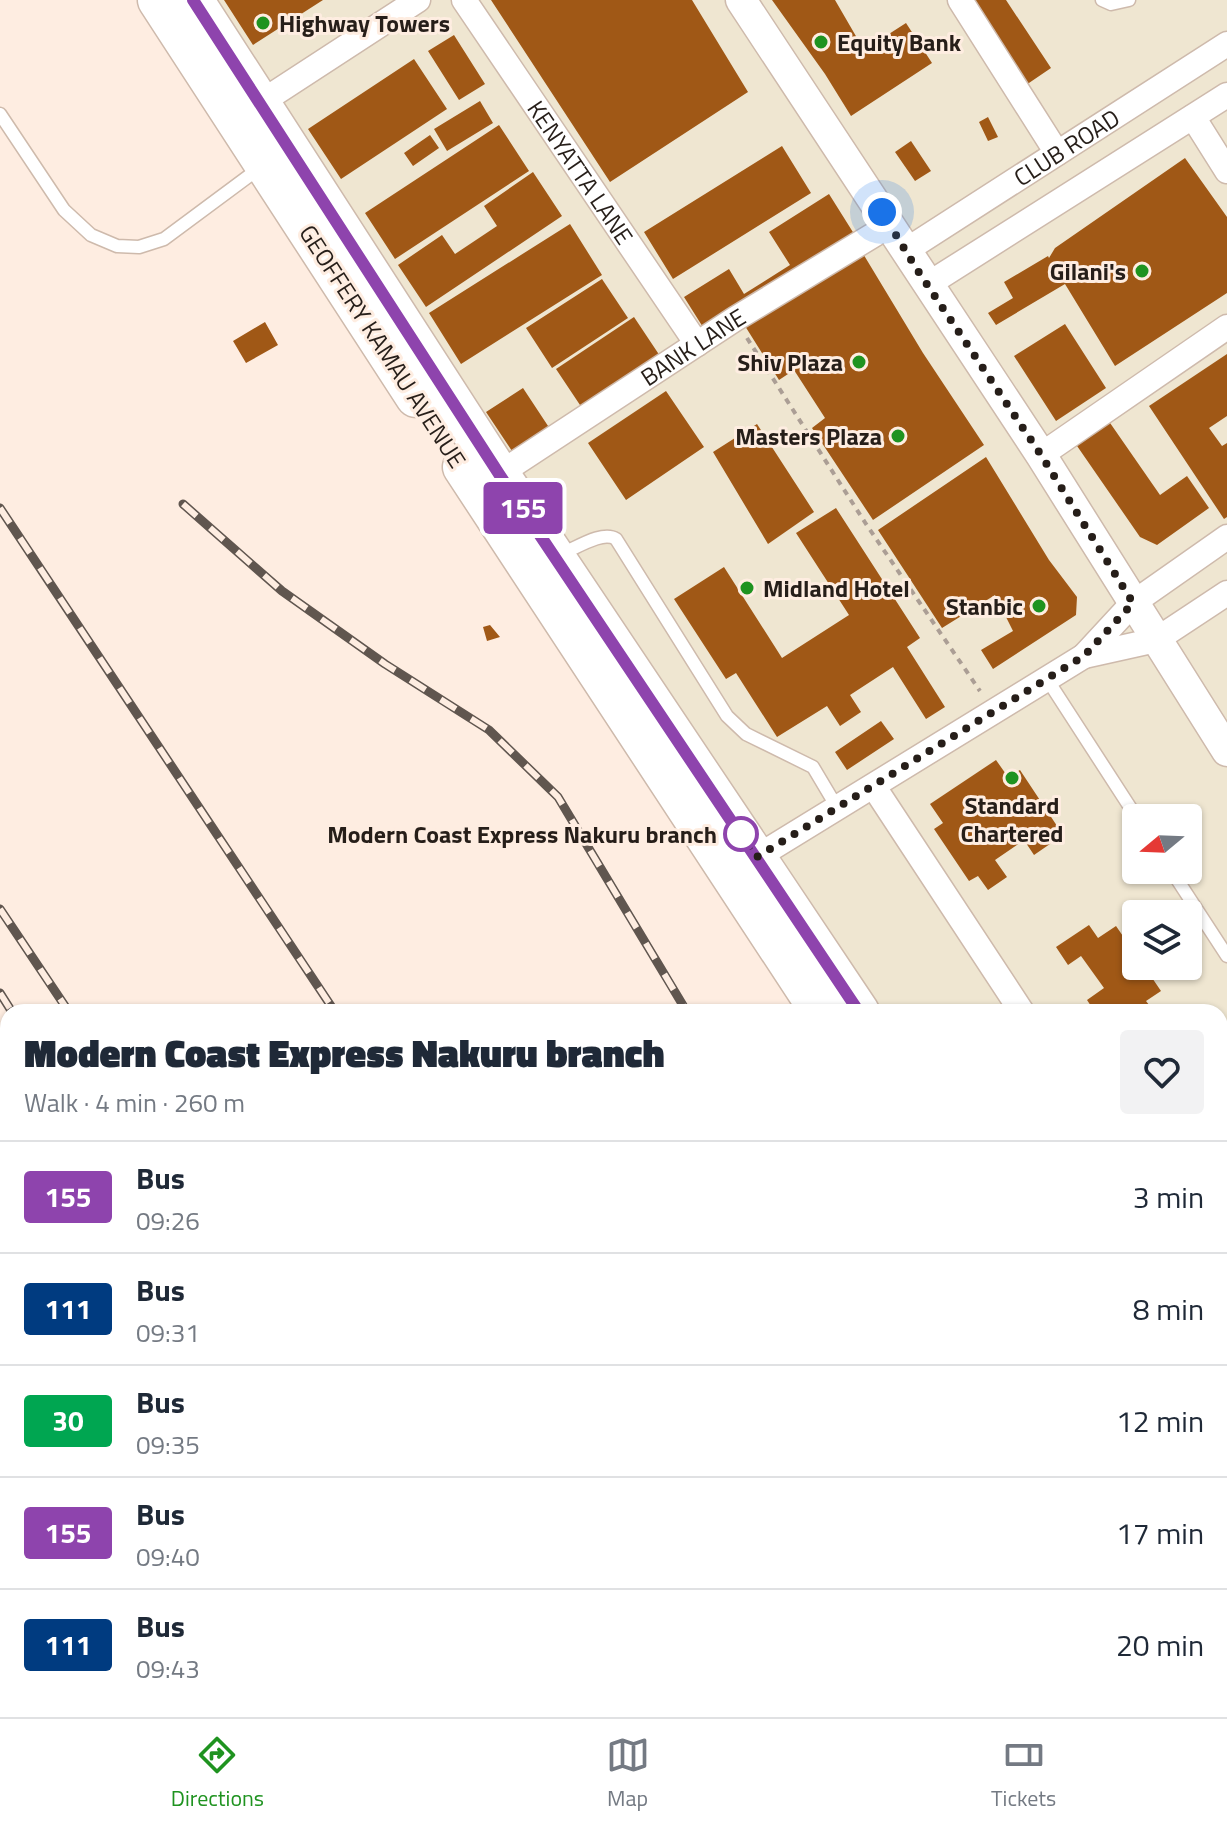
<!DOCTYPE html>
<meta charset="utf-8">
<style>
:root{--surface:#fff;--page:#f2f2f3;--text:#1f2937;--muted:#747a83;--line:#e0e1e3;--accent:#1f9320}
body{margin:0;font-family:"Titillium Web",sans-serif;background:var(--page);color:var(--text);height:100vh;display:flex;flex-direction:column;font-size:30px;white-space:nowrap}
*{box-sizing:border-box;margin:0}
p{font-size:26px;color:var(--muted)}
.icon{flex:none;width:44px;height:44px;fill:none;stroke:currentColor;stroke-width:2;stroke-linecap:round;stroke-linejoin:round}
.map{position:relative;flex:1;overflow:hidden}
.details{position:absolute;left:0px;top:1004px;width:1228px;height:714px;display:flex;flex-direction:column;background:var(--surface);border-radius:24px 24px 0 0;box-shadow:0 2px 6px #0004}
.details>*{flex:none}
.badge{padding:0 16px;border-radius:6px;font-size:28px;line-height:52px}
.needle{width:52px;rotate:251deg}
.buttons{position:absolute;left:1122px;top:804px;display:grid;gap:16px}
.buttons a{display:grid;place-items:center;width:80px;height:80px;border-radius:8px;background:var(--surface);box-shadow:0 2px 6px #0004;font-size:40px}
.you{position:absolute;width:40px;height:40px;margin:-20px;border:6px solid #fff;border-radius:50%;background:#1a73e8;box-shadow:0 0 0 12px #1a73e833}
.map>.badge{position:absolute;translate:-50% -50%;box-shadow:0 0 0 4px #fff}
.round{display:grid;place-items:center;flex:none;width:84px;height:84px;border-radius:8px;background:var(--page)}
.head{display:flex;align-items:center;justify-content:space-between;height:136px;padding:0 24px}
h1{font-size:38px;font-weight:800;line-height:60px}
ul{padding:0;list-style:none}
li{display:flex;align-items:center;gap:24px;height:112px;padding:0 24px;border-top:2px solid var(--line)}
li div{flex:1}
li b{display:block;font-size:30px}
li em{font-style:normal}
li .badge{min-width:88px;font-weight:700;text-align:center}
.menu{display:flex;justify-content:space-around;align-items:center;height:112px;border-top:2px solid var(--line);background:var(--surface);font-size:22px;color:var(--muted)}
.menu a{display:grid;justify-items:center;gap:4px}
.menu .on{color:var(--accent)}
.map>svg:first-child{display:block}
</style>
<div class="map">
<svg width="1227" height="1717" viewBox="0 0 1227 1717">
<rect width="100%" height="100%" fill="#feede1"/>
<path fill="#efe6d1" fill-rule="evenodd" d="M205,0H1227V1561L1220,1551V1012H868ZM1136,818H1188V870H1136ZM1136,914H1188V966H1136Z"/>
<path fill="#a05816" d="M224,0H323L253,45Z
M491,0H692L748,92L610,182Z
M772,0H835L864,50L906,23L932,63L851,116L825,74Z
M968,0H1006L1051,68L1026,85Z
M454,35L485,84L459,100L428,51Z
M414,59L447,109L341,179L308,129Z
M480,101L493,123L447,151L434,129Z
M988,117L998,137L988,141L979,122Z
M499,125L529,171L395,259L365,213Z
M430,135L439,148L413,166L404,153Z
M911,141L931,171L915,181L895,152Z
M782,146L811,193L673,279L644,232Z
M1185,158L1227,217V293L1115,366L1065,284L996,325L988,313L1013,298L1004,282L1048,256L1049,258L1055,248Z
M533,172L562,216L426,307L398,265L442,235L455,254L497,226L484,206Z
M829,194L856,237L706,332L684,297L729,269L744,294L790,265L769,232Z
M570,224L602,275L461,364L429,313Z
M862,252L923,353L984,445L873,520L812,428L825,418L794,370L779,380L745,326Z
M602,279L628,318L552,368L526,328Z
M634,317L662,359L584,411L556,369Z
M265,322L278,345L246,363L233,341Z
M1065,324L1106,388L1056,421L1014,356Z
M1227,354V416L1209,428L1222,446L1227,443V517L1224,519L1149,406Z
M523,388L552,432L516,457L486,412Z
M666,391L704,447L626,500L588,443Z
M1108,420L1160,495L1187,476L1209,508L1157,545L1140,537L1075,443Z
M757,424L814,512L768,544L713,452Z
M986,457L1049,560L1077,597L1076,615L993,669L981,650L1013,631L995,595L942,628L878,530Z
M836,508L920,638L907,647L945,707L926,719L893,667L850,695L861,712L840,726L827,706L777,737L736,673L726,679L674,599L724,567L782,658L849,615L796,533Z
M490,625L500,637L487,641L483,627Z
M881,721L894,739L847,770L835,752Z
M996,760L1008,777L1020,770L1063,835L1034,855L1024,840L995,860L1007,877L988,890L978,876L969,881L934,829L943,823L930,804Z
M1089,925L1098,938L1116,926L1136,955V966H1144L1161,991L1146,1001L1153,1010L1095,1012L1087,1000L1104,988L1081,956L1068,965L1056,947Z
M0,1153L8,1164V1205L0,1194Z
M1226,1313L1227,1362L1222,1366L1220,1317Z
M1044,1710H1138L1142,1717H1048Z"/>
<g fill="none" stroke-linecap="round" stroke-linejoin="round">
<defs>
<path id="service" d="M1102,0L1111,4L1129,0
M0,114L64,210L91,235L117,246L139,247L164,239L261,167
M559,555C575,549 602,530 616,539L727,716L746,734L813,767L838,809
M1047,679L1137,818
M1171,870L1227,956
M1220,1168L1227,1179"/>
<g id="minor">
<path id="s1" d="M464,0L697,344"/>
<path d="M960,0L1057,153"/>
<path d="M260,103L418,0"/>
<path d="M1193,117L1227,171"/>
<path id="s2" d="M905,251L1227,44"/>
<path d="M927,285L1227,95"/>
<path d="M1041,455L1227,327"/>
<path id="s3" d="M499,474L735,319L890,225"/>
<path d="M1084,656L1156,640L1227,593"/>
<path d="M874,787L1022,1012"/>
<path d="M757,857L1084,656L1133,603L1227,537"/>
<path d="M1220,1134L1227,1129"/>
</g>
<path id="tertiary" d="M741,0L1041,455L1227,751"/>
<path id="trunk" d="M158,0L416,397
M193,0L499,474L859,1012
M463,467L821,1012
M1220,1558L1227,1569
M1220,1607L1227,1618"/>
</defs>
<use href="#service" stroke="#cebaac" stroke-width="15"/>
<use href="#minor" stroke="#cebaac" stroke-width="27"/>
<use href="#tertiary" stroke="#cebaac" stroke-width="33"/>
<use href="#trunk" stroke="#cebaac" stroke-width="43"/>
<path stroke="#ab9e95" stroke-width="4" stroke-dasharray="6 6" stroke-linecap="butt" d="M747,338L866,524L980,691"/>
<use href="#service" stroke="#fff" stroke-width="12"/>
<use href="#minor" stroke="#fff" stroke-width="24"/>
<use href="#tertiary" stroke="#fff" stroke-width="30"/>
<use href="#trunk" stroke="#fff" stroke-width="40"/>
<defs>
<path id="rail" d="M183,504L282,591L385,664L489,730L558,797L687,1012
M0,508L335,1012
M0,909L69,1012
M0,993L12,1012
M481,1710L486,1717
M573,1710L578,1717
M791,1710L796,1717
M891,1710L893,1717
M977,1710L982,1717
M1010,1710L1015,1717"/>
</defs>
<use href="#rail" stroke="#60564f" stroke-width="9"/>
<use href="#rail" stroke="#feede1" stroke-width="6" stroke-dasharray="18" stroke-linecap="butt"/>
</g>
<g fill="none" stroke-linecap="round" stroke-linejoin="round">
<defs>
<path id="line" d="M193,0L499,474L859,1012"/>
</defs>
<use href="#line" stroke="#fff" stroke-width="18"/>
<use href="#line" stroke="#8e44ad" stroke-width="12"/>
<path stroke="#261e19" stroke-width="8" stroke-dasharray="0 14.4" d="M741,834L757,857L1084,656L1133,603L1041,455L916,268L882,212"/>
</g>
<g fill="#1f9320" stroke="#feede1" stroke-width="3">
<circle cx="263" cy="23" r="8"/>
<circle cx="821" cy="42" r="8"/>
<circle cx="1142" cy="271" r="8"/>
<circle cx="859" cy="362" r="8"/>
<circle cx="898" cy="436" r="8"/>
<circle cx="747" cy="588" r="8"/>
<circle cx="1039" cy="606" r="8"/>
<circle cx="1012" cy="778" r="8"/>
</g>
<circle fill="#fff" stroke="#8e44ad" stroke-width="4" cx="741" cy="834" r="16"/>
<g text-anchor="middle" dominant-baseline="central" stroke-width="6" stroke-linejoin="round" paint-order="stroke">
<g font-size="24" font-weight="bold" fill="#261e19" stroke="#feede1" text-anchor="end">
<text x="279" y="23" text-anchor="start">Highway Towers</text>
<text x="837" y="42" text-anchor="start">Equity Bank</text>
<text x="1126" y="271">Gilani's</text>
<text x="843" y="362">Shiv Plaza</text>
<text x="882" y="436">Masters Plaza</text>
<text x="763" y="588" text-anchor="start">Midland Hotel</text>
<text x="1023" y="606">Stanbic</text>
<text x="1012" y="805" text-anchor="middle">Standard<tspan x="1012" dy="28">Chartered</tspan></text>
</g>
<g font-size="24" fill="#261e19" stroke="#feede1">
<text stroke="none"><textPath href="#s2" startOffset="192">CLUB ROAD</textPath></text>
<text stroke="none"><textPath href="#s1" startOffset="208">KENYATTA LANE</textPath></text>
<text transform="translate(383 346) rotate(57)">GEOFFERY KAMAU AVENUE</text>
<text stroke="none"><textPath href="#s3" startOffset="232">BANK LANE</textPath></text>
</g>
<g font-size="24" font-weight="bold" fill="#261e19" stroke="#feede1" text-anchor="end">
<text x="717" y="834">Modern Coast Express Nakuru branch</text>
</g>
</g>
</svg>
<div class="buttons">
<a><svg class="needle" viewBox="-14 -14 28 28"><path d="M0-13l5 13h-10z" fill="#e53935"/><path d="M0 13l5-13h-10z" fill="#747a83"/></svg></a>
<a><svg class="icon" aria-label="layers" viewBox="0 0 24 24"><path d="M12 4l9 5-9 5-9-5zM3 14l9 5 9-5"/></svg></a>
</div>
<div class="you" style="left:882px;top:212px"></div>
<b class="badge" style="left:523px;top:508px;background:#8e44ad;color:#fff">155</b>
<section class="details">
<div class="head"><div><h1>Modern Coast Express Nakuru branch</h1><p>Walk · 4 min · 260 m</p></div><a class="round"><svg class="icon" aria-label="heart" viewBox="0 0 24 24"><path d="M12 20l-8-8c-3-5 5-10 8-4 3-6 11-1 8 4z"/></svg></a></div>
<ul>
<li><span class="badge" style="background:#8e44ad;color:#fff">155</span><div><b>Bus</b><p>09:26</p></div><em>3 min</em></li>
<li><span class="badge" style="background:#003b80;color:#fff">111</span><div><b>Bus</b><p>09:31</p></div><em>8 min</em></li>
<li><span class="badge" style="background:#00a651;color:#fff">30</span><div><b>Bus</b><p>09:35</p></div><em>12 min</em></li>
<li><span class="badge" style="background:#8e44ad;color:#fff">155</span><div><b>Bus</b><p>09:40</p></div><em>17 min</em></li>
<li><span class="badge" style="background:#003b80;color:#fff">111</span><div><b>Bus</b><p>09:43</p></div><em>20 min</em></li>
</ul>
</section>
</div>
<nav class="menu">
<a class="on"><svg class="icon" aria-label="directions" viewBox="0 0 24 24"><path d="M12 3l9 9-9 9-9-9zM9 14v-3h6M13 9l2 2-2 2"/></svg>Directions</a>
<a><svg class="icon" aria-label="map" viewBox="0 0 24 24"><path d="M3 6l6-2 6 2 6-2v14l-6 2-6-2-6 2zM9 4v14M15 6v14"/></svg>Map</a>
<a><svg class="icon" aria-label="tickets" viewBox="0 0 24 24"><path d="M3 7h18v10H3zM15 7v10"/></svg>Tickets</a>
</nav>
